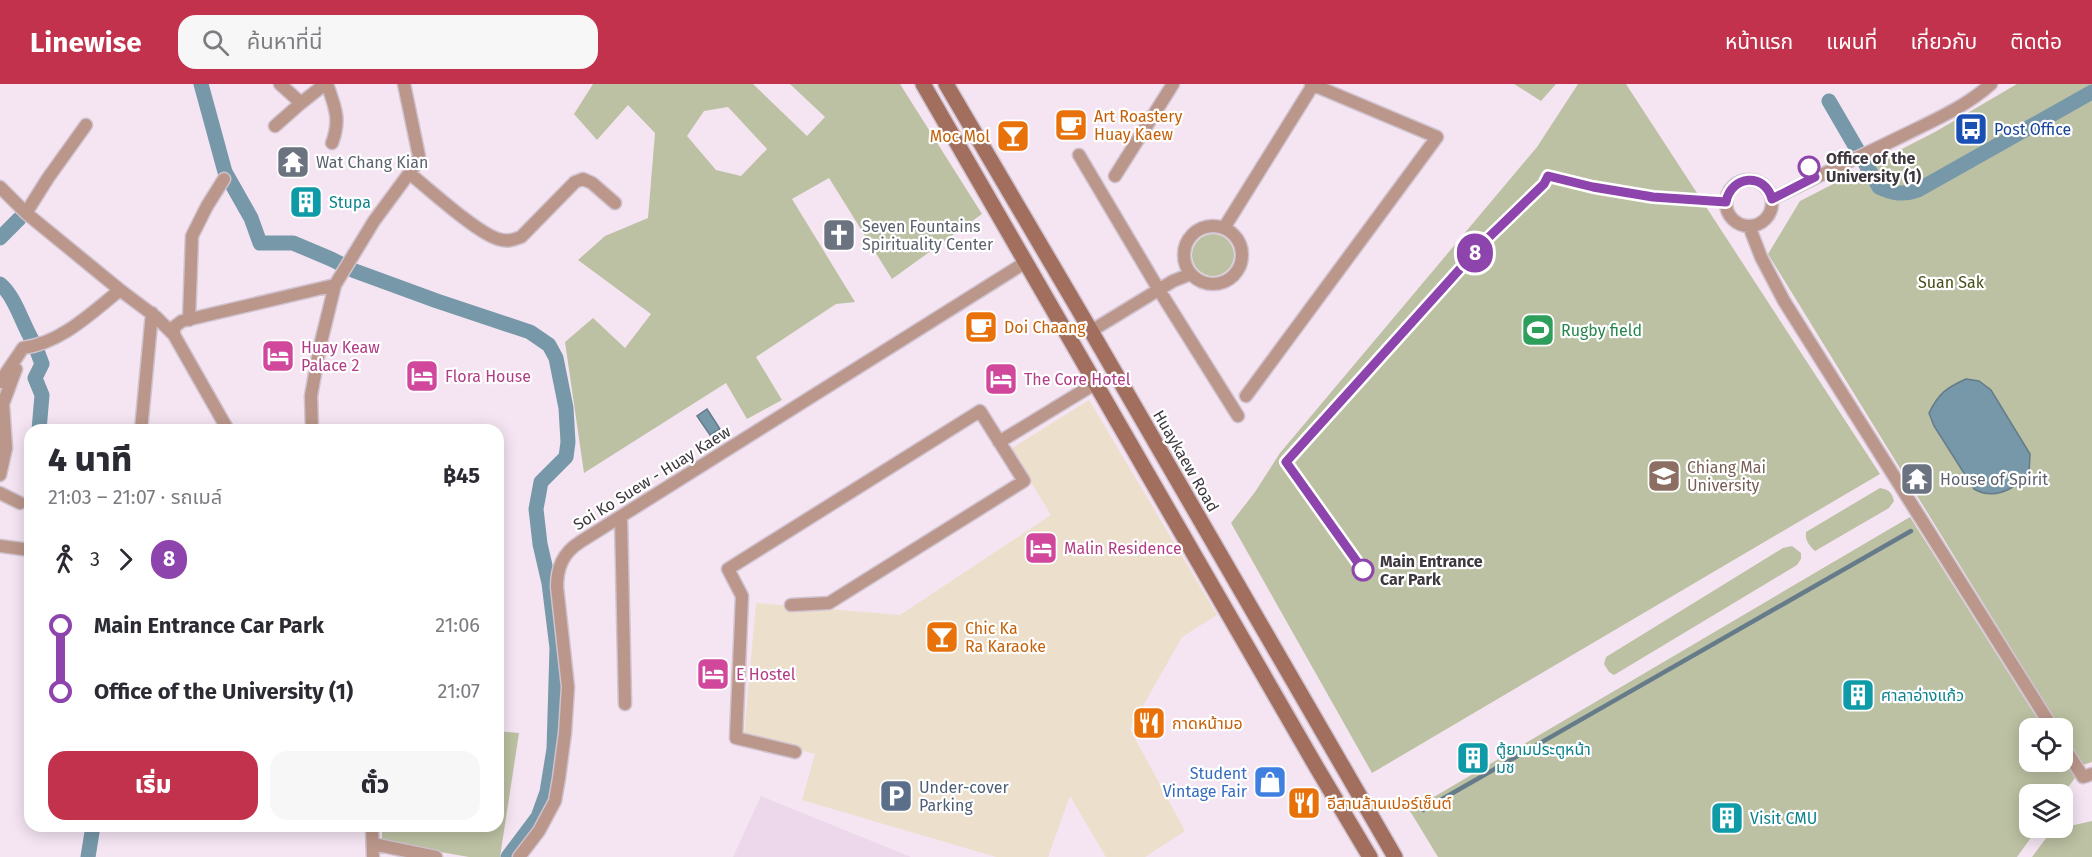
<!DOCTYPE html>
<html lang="th">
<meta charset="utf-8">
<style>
:root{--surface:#fff;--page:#f7f7f7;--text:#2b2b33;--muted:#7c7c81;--accent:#c2324c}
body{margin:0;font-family:"Fira Sans","Noto Sans Thai",sans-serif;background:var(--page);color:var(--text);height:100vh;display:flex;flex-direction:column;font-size:22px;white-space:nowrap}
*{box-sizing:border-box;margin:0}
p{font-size:20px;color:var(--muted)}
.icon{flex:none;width:33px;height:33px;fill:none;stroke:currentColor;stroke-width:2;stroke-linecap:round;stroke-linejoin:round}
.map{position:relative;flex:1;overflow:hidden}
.details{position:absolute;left:24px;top:340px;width:480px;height:408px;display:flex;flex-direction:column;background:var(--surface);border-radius:18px;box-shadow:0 3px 15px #0003}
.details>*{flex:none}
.badge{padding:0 12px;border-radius:20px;font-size:21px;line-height:39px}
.tools{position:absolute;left:2019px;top:634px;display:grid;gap:12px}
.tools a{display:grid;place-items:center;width:54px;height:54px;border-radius:12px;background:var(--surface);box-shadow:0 3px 15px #0003;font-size:30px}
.map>.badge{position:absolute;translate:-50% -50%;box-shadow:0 0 0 3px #fff}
.legs{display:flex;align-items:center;gap:9px;height:66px;padding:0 24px;font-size:20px}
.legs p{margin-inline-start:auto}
.summary{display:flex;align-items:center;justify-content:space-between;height:102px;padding:0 24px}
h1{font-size:33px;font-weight:800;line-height:45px}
.primary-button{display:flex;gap:12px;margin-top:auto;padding:12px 24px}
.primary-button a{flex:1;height:69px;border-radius:18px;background:var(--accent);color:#fff;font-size:24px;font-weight:800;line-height:69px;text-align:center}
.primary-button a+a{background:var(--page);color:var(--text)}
ul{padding:0 24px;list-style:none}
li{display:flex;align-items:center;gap:21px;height:66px;font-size:22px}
li i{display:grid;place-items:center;width:9px;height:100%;margin:0 8px;background:currentColor}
li i::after{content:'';width:15px;height:15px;margin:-8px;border:4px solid;border-radius:50%;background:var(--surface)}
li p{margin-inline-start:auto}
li:first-child i{background:linear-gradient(#0000 50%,currentColor 0)}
li:last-child i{background:linear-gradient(currentColor 50%,#0000 0)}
header{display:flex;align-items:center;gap:36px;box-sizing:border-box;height:84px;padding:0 30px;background:var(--accent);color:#fff}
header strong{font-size:28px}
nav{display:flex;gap:33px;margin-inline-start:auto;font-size:21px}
.search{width:420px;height:54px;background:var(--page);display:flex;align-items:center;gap:15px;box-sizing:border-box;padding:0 21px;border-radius:18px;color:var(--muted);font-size:22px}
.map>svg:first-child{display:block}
</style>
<header>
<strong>Linewise</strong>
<div class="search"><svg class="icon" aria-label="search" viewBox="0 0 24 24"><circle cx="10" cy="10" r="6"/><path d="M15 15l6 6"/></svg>ค้นหาที่นี่</div>
<nav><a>หน้าแรก</a><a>แผนที่</a><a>เกี่ยวกับ</a><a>ติดต่อ</a></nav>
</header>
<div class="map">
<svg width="2092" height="773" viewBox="0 0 2092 773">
<rect width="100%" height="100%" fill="#f5e5f3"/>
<path fill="#ecdfcb" d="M1089,316L1217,531L1182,553L1130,645L1185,747L1145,773H1106L1070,712L1048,773H996L802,716L815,670L744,651L756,519L900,531L1051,431L1011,365Z"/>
<path fill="#edd7eb" d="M761,712L911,773H733Z"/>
<path fill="#bcc1a3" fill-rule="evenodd" d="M593,0H753L807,52L825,33L790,0H900L982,130L892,195L829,94L792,115L855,218L836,220L756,273L782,316L747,335L726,299L584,389L565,258L593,234L625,264L651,230L578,176L605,152L648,134L655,49L628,21L597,56L574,30ZM728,23L767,65L741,92L716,86L687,52L704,27Z
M1514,0H1556L1541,17Z
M1578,0H1626L1880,390L1372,689L1231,439L1255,408L1280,369L1537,63Z
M2017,0H2092V678L2083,681L1768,170L1800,117L1935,48Z
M1192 171a21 21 0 1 1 42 0a21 21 0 1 1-42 0Z
M1880,404C1889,406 1892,408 1894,417L1889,424L1815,467C1809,461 1805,457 1806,448Z
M1910,433L2044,645H2030V678H2062L2063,674L2075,694L2062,711H2030V744H2038L2017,773H1438L1410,727Z
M1792,462L1801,469V475L1797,481L1614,591L1609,588L1604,580L1606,573L1783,464Z
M498,647L519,649L500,773H469L382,758V743L498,742Z
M2092,737V773H2032L2052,746Z"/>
<path fill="#7698a9" stroke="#657b89" stroke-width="1.5" d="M1966,295L1979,297L1991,306L2030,370L2029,390C2014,405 1995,417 1974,405L1934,342L1929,329C1939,309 1946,304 1966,295Z
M707,325L720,345L710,351L697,332Z"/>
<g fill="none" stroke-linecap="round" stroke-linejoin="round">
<path stroke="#657b89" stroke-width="4.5" d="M1423,726L1911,447"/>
<path stroke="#7698a9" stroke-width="15" d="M201,0L225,88L251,134L260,159H293L331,175L355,187L437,217L530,248L549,261L556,274L566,324L568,358L566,373L541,398L536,425L540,460L549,499L557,564L554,665L547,708L538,733L508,773
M1829,17L1879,103C1893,110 1904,111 1918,106L2092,8
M0,154L19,135
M0,200C16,213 23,243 35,261
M36,264L42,280L35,294L42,311L39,346
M88,773L93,742"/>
<defs>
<path id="street" d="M280,0L301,19L325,0
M327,0C335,23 341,35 332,59
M275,42L301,19
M1079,71L1159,206L1238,332
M409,89C429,105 477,149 498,155C507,158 513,156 521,153L575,98L583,95L592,99L615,119
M1115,92L1173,0
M1726 119a23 23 0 1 1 46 0a23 23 0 1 1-46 0Z
M0,103L26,129L120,206L156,233L174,251L228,346
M1772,115C1814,94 1857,74 1900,53C1932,37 1964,24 1991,0
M26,129L48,94L86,41
M1749,142L1761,173L1784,217L2053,645
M1184 171a29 29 0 1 1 58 0a29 29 0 1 1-58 0Z
M1224,144L1313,1
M189,236L192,152L207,122L224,95
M1091,247L1173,197L1191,190
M174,251V243L182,237L335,201
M0,298L23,264C62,258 90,230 120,206
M1246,312L1437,53L1311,0
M141,346L152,229
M312,346L311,312L320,262L335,201L374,137L416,80L419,72L404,0
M999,358L1096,299
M0,391L6,364L3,320L16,285
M0,409L20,419
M621,433L625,620
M0,462L30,466
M791,521L829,519L1024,397L980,327L728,485L742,512L736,654L795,668
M2062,660L2083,693L2092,690
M372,742L373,773
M373,760L436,773
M519,773L539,747L555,717L559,694L565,649L568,603L557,503C557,483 563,469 580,458L1026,178"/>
<path id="secondary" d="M923,0L1317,684L1370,773
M946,0L1091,247L1395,773"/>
</defs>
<use href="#street" stroke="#d0c2cf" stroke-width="15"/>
<use href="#secondary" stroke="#d0c2cf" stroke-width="18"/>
<use href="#street" stroke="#bb978b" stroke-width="12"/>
<use href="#secondary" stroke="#a26e5d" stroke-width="15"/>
</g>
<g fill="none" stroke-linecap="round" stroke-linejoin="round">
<defs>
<path id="line-1" d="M1363,486L1286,378L1486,156L1544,100L1548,92L1593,103L1653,113L1726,118C1731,91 1765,88 1772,115L1815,93L1809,83"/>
</defs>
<use href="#line-1" stroke="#fff" stroke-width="14"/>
<use href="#line-1" stroke="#8e44ad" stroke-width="9"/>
</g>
<defs>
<symbol id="cafe-square" viewBox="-11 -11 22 22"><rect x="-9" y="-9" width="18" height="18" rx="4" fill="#e8710a" stroke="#fff"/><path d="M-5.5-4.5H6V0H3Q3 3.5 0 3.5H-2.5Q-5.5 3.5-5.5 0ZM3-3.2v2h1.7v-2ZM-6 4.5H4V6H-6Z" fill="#fff"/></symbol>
<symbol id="bus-square" viewBox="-11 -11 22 22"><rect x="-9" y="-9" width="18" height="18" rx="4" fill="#1a4fb4" stroke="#fff"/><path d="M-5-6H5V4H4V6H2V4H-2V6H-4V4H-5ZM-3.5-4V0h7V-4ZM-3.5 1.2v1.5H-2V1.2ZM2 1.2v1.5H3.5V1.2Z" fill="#fff"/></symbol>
<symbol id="bar-square" viewBox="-11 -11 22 22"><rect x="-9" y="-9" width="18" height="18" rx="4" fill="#e8710a" stroke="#fff"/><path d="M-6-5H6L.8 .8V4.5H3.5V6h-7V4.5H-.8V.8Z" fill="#fff"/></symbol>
<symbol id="temple-square" viewBox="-11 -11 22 22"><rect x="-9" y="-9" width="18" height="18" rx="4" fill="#6b7280" stroke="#fff"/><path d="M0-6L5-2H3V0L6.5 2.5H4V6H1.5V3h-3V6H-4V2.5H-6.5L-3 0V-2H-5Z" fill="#fff"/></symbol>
<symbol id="building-square" viewBox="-11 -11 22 22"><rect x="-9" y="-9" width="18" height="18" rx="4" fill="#0f9aa8" stroke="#fff"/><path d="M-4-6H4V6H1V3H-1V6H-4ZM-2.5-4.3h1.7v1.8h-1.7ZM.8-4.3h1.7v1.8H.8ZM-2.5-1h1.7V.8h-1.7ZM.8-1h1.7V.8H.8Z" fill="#fff"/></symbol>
<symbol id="church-square" viewBox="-11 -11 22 22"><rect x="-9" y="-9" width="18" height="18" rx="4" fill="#6b7280" stroke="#fff"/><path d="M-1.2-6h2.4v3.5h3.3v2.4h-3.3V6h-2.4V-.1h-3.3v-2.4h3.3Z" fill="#fff"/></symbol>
<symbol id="stadium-square" viewBox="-11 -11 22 22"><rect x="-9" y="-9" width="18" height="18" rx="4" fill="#2e9e5b" stroke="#fff"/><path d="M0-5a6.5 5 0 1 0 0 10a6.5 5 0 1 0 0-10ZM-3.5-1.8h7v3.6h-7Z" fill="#fff"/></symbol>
<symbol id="hotel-square" viewBox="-11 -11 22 22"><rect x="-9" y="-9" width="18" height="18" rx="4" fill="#d1479c" stroke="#fff"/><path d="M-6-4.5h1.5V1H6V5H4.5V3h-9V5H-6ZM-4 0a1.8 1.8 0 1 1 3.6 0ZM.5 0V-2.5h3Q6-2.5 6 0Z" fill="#fff"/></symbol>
<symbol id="university-square" viewBox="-11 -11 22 22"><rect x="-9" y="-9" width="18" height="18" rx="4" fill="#8d6e63" stroke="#fff"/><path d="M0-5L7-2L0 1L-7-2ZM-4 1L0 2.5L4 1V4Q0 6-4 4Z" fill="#fff"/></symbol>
<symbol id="restaurant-square" viewBox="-11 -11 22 22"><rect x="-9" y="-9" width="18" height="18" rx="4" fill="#e8710a" stroke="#fff"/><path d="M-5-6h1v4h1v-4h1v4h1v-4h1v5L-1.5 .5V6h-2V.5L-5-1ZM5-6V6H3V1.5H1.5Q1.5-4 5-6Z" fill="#fff"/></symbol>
<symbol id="shop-square" viewBox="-11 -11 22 22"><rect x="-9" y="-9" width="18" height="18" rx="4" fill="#3f7fe0" stroke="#fff"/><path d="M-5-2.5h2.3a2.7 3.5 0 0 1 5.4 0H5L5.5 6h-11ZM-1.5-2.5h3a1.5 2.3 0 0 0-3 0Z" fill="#fff"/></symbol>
<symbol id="parking-square" viewBox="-11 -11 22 22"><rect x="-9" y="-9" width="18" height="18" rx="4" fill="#5c6f8a" stroke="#fff"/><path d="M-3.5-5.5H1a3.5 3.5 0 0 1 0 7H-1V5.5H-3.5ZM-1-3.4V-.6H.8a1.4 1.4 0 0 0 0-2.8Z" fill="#fff"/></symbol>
</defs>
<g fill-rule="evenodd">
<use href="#cafe-square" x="1052" y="22" width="38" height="38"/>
<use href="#bus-square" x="1952" y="26" width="38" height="38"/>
<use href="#bar-square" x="994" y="33" width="38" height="38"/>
<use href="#temple-square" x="274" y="59" width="38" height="38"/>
<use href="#building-square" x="287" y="99" width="38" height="38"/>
<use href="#church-square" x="820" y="132" width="38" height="38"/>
<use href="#cafe-square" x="962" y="224" width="38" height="38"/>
<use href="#stadium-square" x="1519" y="227" width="38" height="38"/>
<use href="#hotel-square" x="259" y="253" width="38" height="38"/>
<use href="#hotel-square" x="403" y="273" width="38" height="38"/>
<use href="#hotel-square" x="982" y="276" width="38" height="38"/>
<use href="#university-square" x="1645" y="373" width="38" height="38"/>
<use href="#temple-square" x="1898" y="376" width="38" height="38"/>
<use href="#hotel-square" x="1022" y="445" width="38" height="38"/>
<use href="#bar-square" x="923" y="534" width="38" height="38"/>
<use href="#hotel-square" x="694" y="571" width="38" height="38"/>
<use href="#building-square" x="1839" y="592" width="38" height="38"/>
<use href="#restaurant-square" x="1130" y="620" width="38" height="38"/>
<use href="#building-square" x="1454" y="655" width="38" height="38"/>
<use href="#shop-square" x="1251" y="679" width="38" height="38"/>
<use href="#parking-square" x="877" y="693" width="38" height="38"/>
<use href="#restaurant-square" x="1285" y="700" width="38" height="38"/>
<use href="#building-square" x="1708" y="715" width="38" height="38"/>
</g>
<g fill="#fff" stroke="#8e44ad" stroke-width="3">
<circle cx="1809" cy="83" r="10"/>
<circle cx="1363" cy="486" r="10"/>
</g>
<g text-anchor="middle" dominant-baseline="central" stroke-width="4.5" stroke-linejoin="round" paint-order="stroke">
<g font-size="16" fill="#c56008" stroke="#fff" text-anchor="start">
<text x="1094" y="32">Art Roastery<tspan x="1094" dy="18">Huay Kaew</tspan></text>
<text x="990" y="52" text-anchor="end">Moc Mol</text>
<text x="1004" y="243">Doi Chaang</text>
<text x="965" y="544">Chic Ka<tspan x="965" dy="18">Ra Karaoke</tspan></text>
<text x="1172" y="639">กาดหน้ามอ</text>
<text x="1327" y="719">อีสานล้านเปอร์เซ็นต์</text>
</g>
<g font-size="16" fill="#164399" stroke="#fff" text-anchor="start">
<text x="1994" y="45">Post Office</text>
</g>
<g font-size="16" font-weight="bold" fill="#3e383e" stroke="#fff" text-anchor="start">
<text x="1826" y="74">Office of the<tspan x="1826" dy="18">University (1)</tspan></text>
<text x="1380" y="477">Main Entrance<tspan x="1380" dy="18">Car Park</tspan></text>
</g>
<g font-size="16" fill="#5b616d" stroke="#fff" text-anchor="start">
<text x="316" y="78">Wat Chang Kian</text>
<text x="862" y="142">Seven Fountains<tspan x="862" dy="18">Spirituality Center</tspan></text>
<text x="1940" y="395">House of Spirit</text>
</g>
<g font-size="16" fill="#0d838f" stroke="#fff" text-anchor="start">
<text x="329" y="118">Stupa</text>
<text x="1881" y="611">ศาลาอ่างแก้ว</text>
<text x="1496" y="665">ตู้ยามประตูหน้า<tspan x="1496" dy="18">มช</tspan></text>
<text x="1750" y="734">Visit CMU</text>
</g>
<g font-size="16" fill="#484e18" stroke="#fff">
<text x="1951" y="198">Suan Sak</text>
</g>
<g font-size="16" fill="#27864d" stroke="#fff" text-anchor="start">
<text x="1561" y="246">Rugby field</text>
</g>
<g font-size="16" fill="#b23c85" stroke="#fff" text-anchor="start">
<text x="301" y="263">Huay Keaw<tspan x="301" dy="18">Palace 2</tspan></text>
<text x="445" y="292">Flora House</text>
<text x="1024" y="295">The Core Hotel</text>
<text x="1064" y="464">Malin Residence</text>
<text x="736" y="590">E Hostel</text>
</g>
<g font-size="16" fill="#3e383e" stroke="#fff">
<text transform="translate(1186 377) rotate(60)">Huaykaew Road</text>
<text transform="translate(652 394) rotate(-32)">Soi Ko Suew - Huay Kaew</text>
</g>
<g font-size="16" fill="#785e54" stroke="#fff" text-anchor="start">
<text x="1687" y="383">Chiang Mai<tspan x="1687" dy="18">University</tspan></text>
</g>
<g font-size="16" fill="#366cbe" stroke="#fff" text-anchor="end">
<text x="1247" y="689">Student<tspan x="1247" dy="18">Vintage Fair</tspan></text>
</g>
<g font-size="16" fill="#4e5e75" stroke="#fff" text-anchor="start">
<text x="919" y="703">Under-cover<tspan x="919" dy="18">Parking</tspan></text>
</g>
</g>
</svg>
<div class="tools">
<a><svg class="icon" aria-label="locate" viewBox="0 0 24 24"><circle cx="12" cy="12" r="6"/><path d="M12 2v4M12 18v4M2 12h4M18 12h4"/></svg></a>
<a><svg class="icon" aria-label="layers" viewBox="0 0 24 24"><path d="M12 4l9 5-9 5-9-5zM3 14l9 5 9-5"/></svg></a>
</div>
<b class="badge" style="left:1475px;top:169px;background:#8e44ad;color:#fff">8</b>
<section class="details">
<div class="summary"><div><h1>4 นาที</h1><p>21:03 – 21:07 · รถเมล์</p></div><b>฿45</b></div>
<div class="legs"><svg class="icon" aria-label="walk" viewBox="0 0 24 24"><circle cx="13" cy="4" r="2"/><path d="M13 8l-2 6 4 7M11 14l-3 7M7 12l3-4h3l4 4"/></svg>3<svg class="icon" aria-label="forward" viewBox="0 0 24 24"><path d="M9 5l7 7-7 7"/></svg><b class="badge" style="background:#8e44ad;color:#fff">8</b></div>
<ul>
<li><i style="color:#8e44ad"></i><b>Main Entrance Car Park</b><p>21:06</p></li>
<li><i style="color:#8e44ad"></i><b>Office of the University (1)</b><p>21:07</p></li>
</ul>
<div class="primary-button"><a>เริ่ม</a><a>ตั๋ว</a></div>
</section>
</div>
